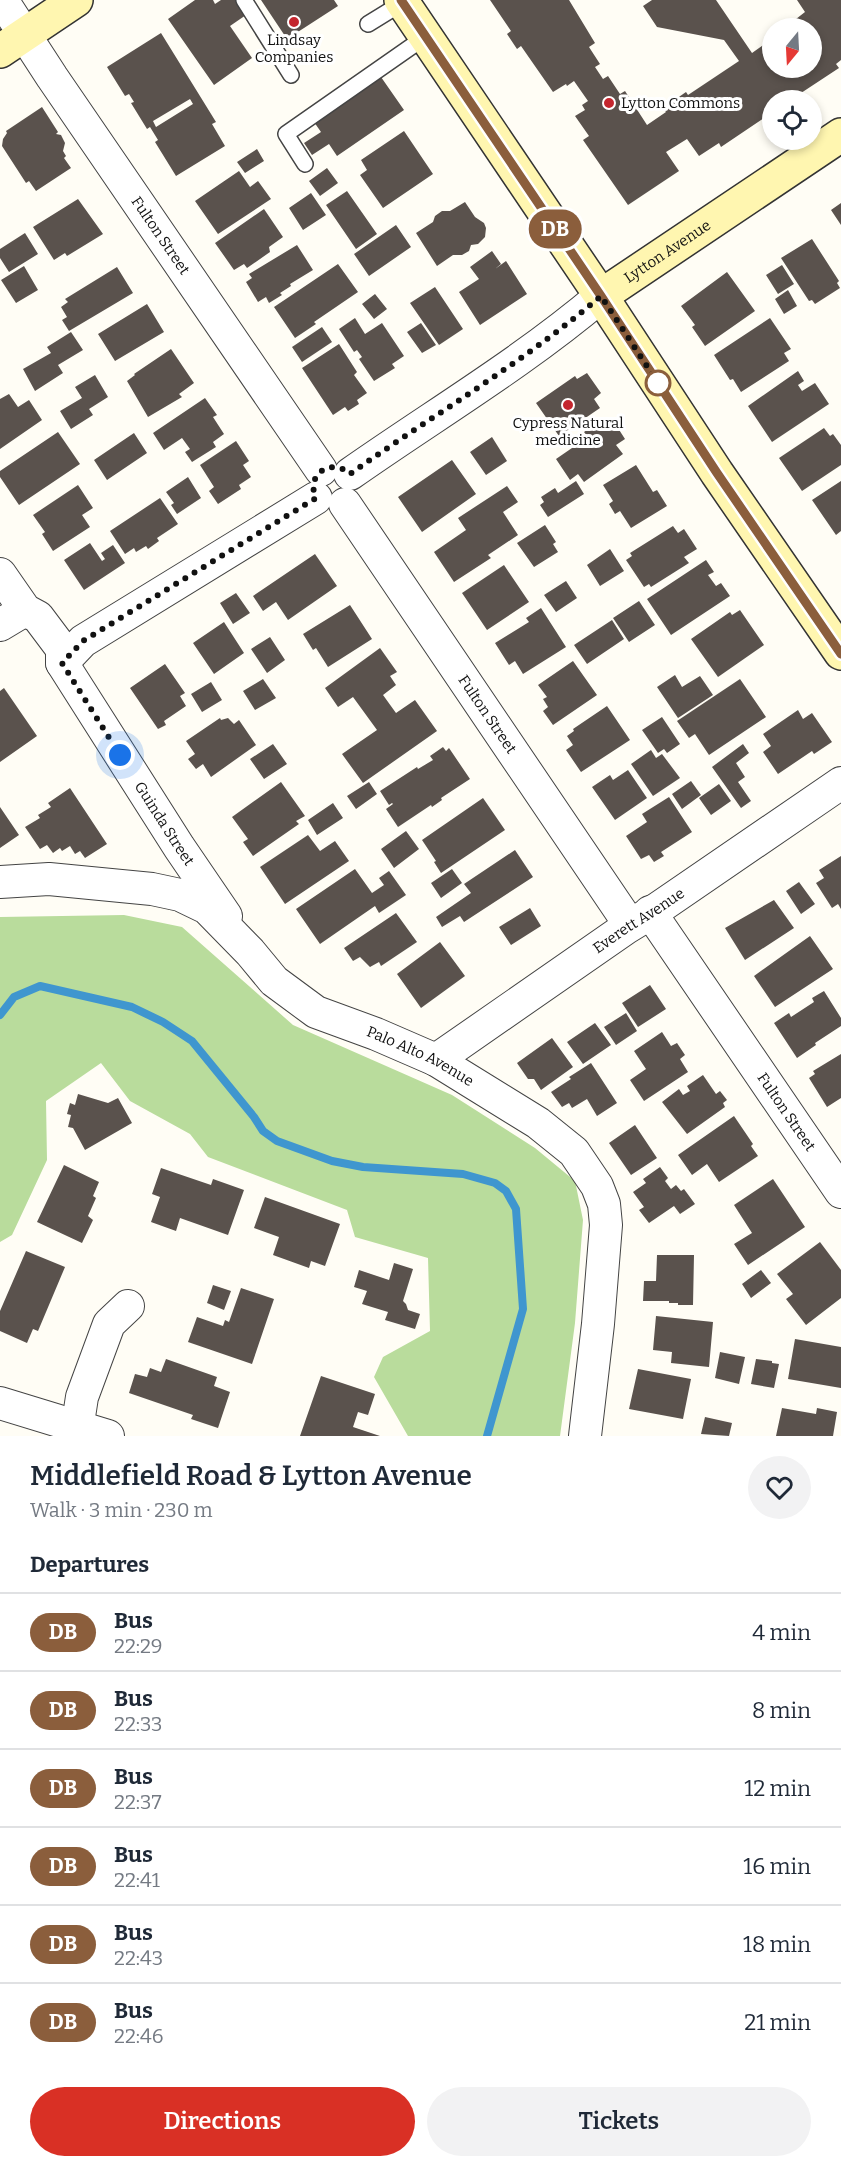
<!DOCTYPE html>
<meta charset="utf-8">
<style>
:root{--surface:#fff;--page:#f2f2f3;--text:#1f2937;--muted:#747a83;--line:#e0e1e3;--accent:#d93025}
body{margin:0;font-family:Bitter,serif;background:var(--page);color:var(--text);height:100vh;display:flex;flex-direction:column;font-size:22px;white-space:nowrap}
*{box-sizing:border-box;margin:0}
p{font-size:20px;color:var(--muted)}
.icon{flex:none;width:33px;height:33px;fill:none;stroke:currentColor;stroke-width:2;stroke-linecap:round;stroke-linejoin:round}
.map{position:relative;height:1436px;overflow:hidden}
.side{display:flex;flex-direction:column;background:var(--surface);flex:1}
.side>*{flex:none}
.badge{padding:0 12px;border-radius:20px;font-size:21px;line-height:39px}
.needle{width:39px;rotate:198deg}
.buttons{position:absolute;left:762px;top:18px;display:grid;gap:12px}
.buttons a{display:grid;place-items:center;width:60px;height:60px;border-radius:50%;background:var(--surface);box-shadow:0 3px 9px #0003;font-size:30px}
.you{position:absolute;width:30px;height:30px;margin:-15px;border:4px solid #fff;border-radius:50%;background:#1a73e8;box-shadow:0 0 0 9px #1a73e833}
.map>.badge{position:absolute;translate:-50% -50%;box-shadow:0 0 0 3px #fff}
h2{padding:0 30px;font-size:22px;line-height:54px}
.round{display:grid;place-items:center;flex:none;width:63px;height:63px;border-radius:32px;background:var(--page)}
.summary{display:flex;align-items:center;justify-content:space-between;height:102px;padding:0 30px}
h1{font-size:28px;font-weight:600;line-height:45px}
.button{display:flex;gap:12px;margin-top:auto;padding:12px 30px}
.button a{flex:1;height:69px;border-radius:36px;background:var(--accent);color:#fff;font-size:24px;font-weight:600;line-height:69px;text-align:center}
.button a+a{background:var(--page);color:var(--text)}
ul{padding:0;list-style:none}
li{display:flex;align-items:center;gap:18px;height:78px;padding:0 30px;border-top:2px solid var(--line)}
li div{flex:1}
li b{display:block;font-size:22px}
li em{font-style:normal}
li .badge{min-width:66px;font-weight:700;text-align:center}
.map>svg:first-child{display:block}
</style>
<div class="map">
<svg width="841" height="1436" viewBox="0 0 841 1436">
<rect width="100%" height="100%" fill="#fffdf5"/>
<path fill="#b9dc9c" d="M124,915L182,927L293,1025L452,1095L535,1148L575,1181L583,1220L575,1323L560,1436H408L374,1377L383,1357L430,1331L428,1258L355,1237L347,1210L208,1157L190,1134L130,1101L101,1063L46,1101L47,1160L12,1235L0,1242V917Z"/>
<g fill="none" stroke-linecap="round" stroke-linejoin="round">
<path stroke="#3f96cf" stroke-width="8" d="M0,1015L14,997L40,986L132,1007L163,1022L192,1041L254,1117L263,1131L277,1141L332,1161L363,1167L463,1174L495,1183L506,1191L516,1209L523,1309L487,1436"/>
</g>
<path fill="#5a524d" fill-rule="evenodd" d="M195,0H213L215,4L221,0H236L246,15L230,26L252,58L214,85L168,19Z
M261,0H334L338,6L287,39Z
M490,0H569L595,43L589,47L600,64L595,67L603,79L608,76L620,94L625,91L647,125L666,112L663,108L686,92L688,95L739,61L724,40L657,27L643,6L652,0H716L752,53L772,39V68H812V28H789L798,22L796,19L805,12L797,0H841V60L836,64L839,68L798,95L801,100H772V119L767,123L764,118L721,147L719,143L699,156L687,139L666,152L679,171L628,205L583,140L589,136L575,116L585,110L582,105L588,101L574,81L567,86L566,84L553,92L521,46L517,49L507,34L511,31Z
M161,33L216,122L212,124L225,146L176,176L155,142L158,140L150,127L147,129L131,103L134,102L129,94L125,96L107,67ZM190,99L193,104L156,127L153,121Z
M381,77L404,110L337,156L329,144L312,155L304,143L321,132L314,122Z
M42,107L58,132L56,134L61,135L65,143L63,151L66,156L64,158L71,168L36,191L29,181L26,183L2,146L3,139L7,133L6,131Z
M404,131L433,174L383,208L360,175L367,170L361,160Z
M257,149L264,161L245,173L237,162Z
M327,168L338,183L320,196L309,181Z
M239,171L250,187L258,181L271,199L218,234L195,201Z
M347,191L377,234L356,249L326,205Z
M311,193L326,215L303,230L289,208Z
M78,199L103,234L67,256L65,253L54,260L33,227Z
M465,202L475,217L484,223L486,228L485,237L478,244L471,245L469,251L462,255H453L437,266L416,233L433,222L435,216L442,211H450Z
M841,203V225L831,210Z
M264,209L283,237L269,247L270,252L247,268L244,264L234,270L215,243Z
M396,225L411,247L369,276L354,254Z
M25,233L38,254L9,272L0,258V249Z
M812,239L839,281L837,283L840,288L815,304L812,300L809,301L781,258Z
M297,245L313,270L290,284L291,286L280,293L282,295L269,303L266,297L258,302L246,282L252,278L249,274Z
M492,251L501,264L495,269L506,261L527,294L480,325L459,292L479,279L470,267Z
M338,264L358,292L314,322L316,324L295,338L274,307Z
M782,265L794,284L778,294L766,275Z
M24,266L38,290L16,303L1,280Z
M117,267L133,293L69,331L62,320L67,317L61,307L68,302L65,299Z
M727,272L755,311L705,346L692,327L695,325L681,306Z
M435,287L463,329L439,345L410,303Z
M788,290L797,306L784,314L775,299Z
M375,294L387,309L374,319L362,304Z
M147,304L164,332L115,361L98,334Z
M355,318L365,334L382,323L404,356L392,364L395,368L374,381L359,359L362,357L357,350L354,352L339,329Z
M770,318L791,349L784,353L789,361L741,392L733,379L730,380L714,355Z
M421,323L436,345L422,353L407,332Z
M322,327L332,342L302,362L292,347Z
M71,332L83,350L58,365L63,373L35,391L23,369L51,353L47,347Z
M339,344L357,372L354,375L367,393L357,400L359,404L348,411L345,407L333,415L302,368Z
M171,349L194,383L179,394L182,397L148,417L127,381L135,375L134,374Z
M798,371L804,381L798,385L802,391L815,383L829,404L772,442L748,406Z
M587,373L601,393L594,399L600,408L559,436L536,403L575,376L577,379Z
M95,375L108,397L89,409L93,415L71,429L60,411L82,398L75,387Z
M9,394L18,407L29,400L42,420L0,449V399Z
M205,398L217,415L213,417L224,434L213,442L216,447L192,462L185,452L190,449L182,438L164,450L153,433Z
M601,420L607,427L614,422L625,439L616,445L623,454L584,482L578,474L570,480L556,459L588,437L584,432Z
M824,428L830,436L833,434L841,445V465L802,491L779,458Z
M58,432L80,464L19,505L0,477V471Z
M134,433L147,453L107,480L94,460Z
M492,437L507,461L486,475L470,452Z
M236,441L249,461L243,465L251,477L239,485L241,489L218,504L209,491L214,487L200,465Z
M452,460L476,494L422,532L398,497Z
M636,465L653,492L657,490L667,506L631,528L620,511L615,514L609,504L613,501L603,485Z
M188,477L201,498L177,514L171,505L174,503L166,492Z
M576,481L584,494L548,517L540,505L544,502L541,497L555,488L558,493Z
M841,481V531L836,535L812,500Z
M78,485L93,508L82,515L90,527L53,551L42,534L45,532L33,515Z
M507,486L518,502L503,512L518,535L488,555L491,558L454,582L434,552L466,530L458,518Z
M160,498L178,524L157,538L159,541L148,549L146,546L136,552L134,548L125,554L110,531Z
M545,525L556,542L553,544L558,552L534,567L517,543Z
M673,526L678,533L684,529L697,549L684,557L689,563L651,587L649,584L644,587L626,560L632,556L630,553Z
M90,543L102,561L105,559L101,553L113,545L125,563L84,590L64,560Z
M610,549L624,571L600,586L587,565Z
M315,554L337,586L288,620L276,602L263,611L253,596Z
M706,560L714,572L708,575L716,586L721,583L730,596L671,635L647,599Z
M504,565L529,602L487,630L462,593Z
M566,581L577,598L556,612L544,595Z
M236,593L250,613L233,624L220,603Z
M639,601L655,625L629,642L613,618Z
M350,605L372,639L328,667L316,648L313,650L303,634Z
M541,608L566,647L523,674L515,661L509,665L495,643L529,622L526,618Z
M740,610L764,645L718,677L691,639L730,612L732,615Z
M612,620L624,639L587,664L574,645Z
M224,622L244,653L214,674L193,643Z
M270,637L285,660L267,673L251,649Z
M380,648L397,672L390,676L396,685L383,695L396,713L415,700L437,731L363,783L342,754L377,730L353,697L338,707L325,688Z
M573,661L597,695L553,725L543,711L548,707L543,699L547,697L538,685Z
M165,664L185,693L180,696L186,706L164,721L166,725L158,729L130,688Z
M675,675L682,687L700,676L713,695L678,718L657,687Z
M263,679L276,698L255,710L243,691Z
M740,679L766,717L709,755L695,734L689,738L677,721Z
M211,682L222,700L202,712L191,694Z
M4,688L37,736L0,762V691Z
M607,706L630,740L581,772L566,750L573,745L567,736L574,731L573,729Z
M798,710L803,719L812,713L832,742L814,754L812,751L778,774L763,752L771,746L763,734Z
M662,717L680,744L667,753L664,749L658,753L642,730Z
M220,718L221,720L228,718L234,724L239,720L256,745L211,777L203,764L196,769L188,759L195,754L186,741Z
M273,744L287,764L264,779L250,759Z
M743,744L749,753L736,763L745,777L738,782L751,801L741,808L712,767Z
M443,747L446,751L449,748L470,779L441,798L442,800L432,807L431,805L398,827L386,809L393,804L392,803L389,805L380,791L417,767L418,769L433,760L430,756Z
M651,750L656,758L662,754L680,778L653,796L631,764Z
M628,770L647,798L615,820L592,787L610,775L613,780Z
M691,781L701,795L682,809L672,794Z
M281,782L305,816L296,821L299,824L253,856L243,842L248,839L232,817Z
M369,782L377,794L356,809L347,796Z
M719,784L731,801L711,815L699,798Z
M70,788L107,844L85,858L80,851L75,854L70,846L62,851L60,848L53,853L47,845L40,849L25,827L40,818L38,815L51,807L48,803Z
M669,797L692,832L661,852L664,856L654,862L649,855L641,859L626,836L647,822L642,814Z
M483,798L505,830L441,873L434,862L436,861L422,840Z
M333,803L343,818L317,835L308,820Z
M0,807L19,835L0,848Z
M406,831L419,849L394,868L381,849Z
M308,835L320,851L335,841L349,861L285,904L260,867Z
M515,850L533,877L464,922L460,916L442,927L436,917L471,893L464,884Z
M841,856V909L838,904L832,908L816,883L824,878L819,870Z
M355,869L372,893L384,885L379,878L389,871L406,895L379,913L375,906L320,944L296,909Z
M452,869L462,883L441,898L431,883Z
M799,882L815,904L801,914L786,891Z
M774,900L794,928L745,960L725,928Z
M530,908L541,926L511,945L499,927Z
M396,913L417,942L381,966L379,962L370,967L360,957L353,961L344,948Z
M810,936L833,969L775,1007L754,976Z
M440,942L465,976L421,1008L397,974Z
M650,985L666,1009L638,1027L622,1003Z
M824,991L841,1018V1026L815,1043L816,1045L797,1058L774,1023L789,1013L791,1017L814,1002L812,998Z
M626,1013L637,1031L616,1045L604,1027Z
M595,1023L611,1045L583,1064L567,1042Z
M662,1032L671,1046L677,1043L685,1055L680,1059L688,1072L644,1101L630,1080L646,1069L634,1051Z
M552,1038L573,1067L541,1090L534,1079H528L517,1063Z
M841,1054V1098L827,1107L809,1078L815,1074L813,1071Z
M591,1063L617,1103L597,1116L587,1099L572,1108L569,1103L562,1107L551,1092L571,1079L569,1077Z
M703,1075L716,1094L720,1091L727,1100L723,1103L725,1107L687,1134L662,1102L679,1089L683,1095L690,1091L687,1086Z
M78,1094L108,1103L118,1098L132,1123L85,1150L73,1128L68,1127L71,1115L67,1114L70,1103L75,1105Z
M734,1116L753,1144L751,1146L758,1156L719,1182L707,1164L692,1175L678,1155Z
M635,1125L657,1158L631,1175L609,1143Z
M64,1165L99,1182L93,1196L96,1198L88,1216L93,1220L82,1243L37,1222Z
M660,1167L668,1178L665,1181L671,1189L676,1185L681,1191L684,1189L695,1204L680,1214L674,1206L649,1223L639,1210L644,1207L633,1192L646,1183L643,1179Z
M161,1168L211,1185L213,1179L244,1190L228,1235L180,1218L176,1231L151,1222L160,1197L152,1194Z
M773,1179L805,1227L748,1265L734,1244L752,1233L734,1205Z
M265,1197L340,1224L325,1266L311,1261L309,1268L273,1255L279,1237L254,1228Z
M820,1242L841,1270V1298L806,1325L786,1299L793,1294L777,1274Z
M26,1251L65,1267L38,1331L33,1329L27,1343L0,1331V1311Z
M657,1255H694L693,1305H678V1303H669V1301H643L644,1281H656Z
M394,1263L413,1269L403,1301L406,1304L408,1310L420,1314L415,1329L385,1320L388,1312L362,1304L367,1291L354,1287L359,1270L389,1280Z
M761,1270L771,1283L751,1298L742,1284Z
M213,1285L231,1291L224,1310L207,1303Z
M241,1288L274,1299L252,1364L188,1342L197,1317L223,1326L225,1320L229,1322Z
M656,1316L713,1322L709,1367L671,1363L672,1352L653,1350Z
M795,1339L841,1347V1388L788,1379Z
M720,1352L745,1357L739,1384L715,1378Z
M166,1359L217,1377L214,1386L230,1392L218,1428L191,1419L193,1415L129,1393L135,1374L147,1377L150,1368L161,1372Z
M756,1359L772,1361V1363L779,1364L774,1388L751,1384Z
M638,1369L691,1379L683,1419L629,1409Z
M321,1376L375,1394L368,1415L358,1412L353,1427L380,1436H300Z
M782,1408L816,1414L817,1408L837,1412L833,1436H776Z
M705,1417L732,1423L729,1436L701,1434Z"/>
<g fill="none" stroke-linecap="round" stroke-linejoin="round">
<defs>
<path id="lane" d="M244,0L291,75
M368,24L402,3
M305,164L286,134L425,37"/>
<g id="street">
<path id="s1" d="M2,0L52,77L321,470"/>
<path d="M350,474C434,415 522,363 601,296"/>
<path id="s2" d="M345,504L630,925"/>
<path id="s3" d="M0,574L25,610L38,617L62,649V663L179,847L226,916"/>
<path d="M0,625L25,610"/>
<path d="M62,663L83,641L316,498"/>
<path id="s4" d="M0,882L49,879L152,889L180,895L207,908L250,952L274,981L316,1012L376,1034L436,1060L538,1123L574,1152L597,1186L604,1204L606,1225L598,1324L585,1436"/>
<path id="s5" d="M650,912L841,1192"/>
<path id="s6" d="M436,1060L626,928L657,909L841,783"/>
<path d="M0,1403L108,1436"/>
<path d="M76,1436L82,1397L109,1324L128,1306"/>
</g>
<g id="secondary">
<path d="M401,0L601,296L717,473L841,653"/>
<path d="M0,51L76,0"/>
<path id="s7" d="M601,296L841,135"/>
</g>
</defs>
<use href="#lane" stroke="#444" stroke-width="18"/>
<use href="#street" stroke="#444" stroke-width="34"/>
<use href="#secondary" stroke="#333" stroke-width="36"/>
<use href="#lane" stroke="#fff" stroke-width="15"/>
<use href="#street" stroke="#fff" stroke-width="32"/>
<use href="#secondary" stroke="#fff6b0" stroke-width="33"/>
</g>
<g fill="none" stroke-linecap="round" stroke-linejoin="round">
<defs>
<path id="line" d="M401,0L601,296L717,473L841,654"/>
</defs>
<use href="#line" stroke="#fff" stroke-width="14"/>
<use href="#line" stroke="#8b5e3c" stroke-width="9"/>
<path stroke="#111" stroke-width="6" stroke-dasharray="0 10.8" d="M120,755L62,663L83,641L316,498C305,474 332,457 350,474C433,415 523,363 601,296L658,383"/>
</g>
<g fill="#c4262e" stroke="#fff" stroke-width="2">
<circle cx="294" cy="22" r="6"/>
<circle cx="609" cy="103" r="6"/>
<circle cx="568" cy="405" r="6"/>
</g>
<circle fill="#fff" stroke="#8b5e3c" stroke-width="3" cx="658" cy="383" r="12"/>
<g text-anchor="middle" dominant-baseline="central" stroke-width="6" stroke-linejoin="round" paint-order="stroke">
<g font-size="15" fill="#111" stroke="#fff">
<text x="294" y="40">Lindsay<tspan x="294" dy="17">Companies</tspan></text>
<text x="621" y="103" text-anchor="start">Lytton Commons</text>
<text x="568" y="423">Cypress Natural<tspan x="568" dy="17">medicine</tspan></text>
</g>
<g font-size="15" fill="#111" stroke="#fff">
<text stroke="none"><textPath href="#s1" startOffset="284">Fulton Street</textPath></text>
<text stroke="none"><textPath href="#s7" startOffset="80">Lytton Avenue</textPath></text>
<text stroke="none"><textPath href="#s2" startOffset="254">Fulton Street</textPath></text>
<text stroke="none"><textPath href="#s3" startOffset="303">Guinda Street</textPath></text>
<text stroke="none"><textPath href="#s6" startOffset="246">Everett Avenue</textPath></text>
<text stroke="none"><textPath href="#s4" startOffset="476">Palo Alto Avenue</textPath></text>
<text stroke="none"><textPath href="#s5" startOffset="242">Fulton Street</textPath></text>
</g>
</g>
</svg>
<div class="buttons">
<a><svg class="needle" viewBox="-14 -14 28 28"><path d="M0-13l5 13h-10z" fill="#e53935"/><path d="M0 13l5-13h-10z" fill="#747a83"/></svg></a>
<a><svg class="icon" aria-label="locate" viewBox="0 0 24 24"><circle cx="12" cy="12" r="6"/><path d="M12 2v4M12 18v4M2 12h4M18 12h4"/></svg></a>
</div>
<div class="you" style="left:120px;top:755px"></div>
<b class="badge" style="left:555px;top:229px;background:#8b5e3c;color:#fff">DB</b>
</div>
<section class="side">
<div class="summary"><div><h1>Middlefield Road &amp; Lytton Avenue</h1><p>Walk · 3 min · 230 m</p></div><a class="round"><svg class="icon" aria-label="heart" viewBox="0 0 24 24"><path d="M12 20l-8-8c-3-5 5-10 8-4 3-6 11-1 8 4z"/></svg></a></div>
<h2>Departures</h2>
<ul>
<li><span class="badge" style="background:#8b5e3c;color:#fff">DB</span><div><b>Bus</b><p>22:29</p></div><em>4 min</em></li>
<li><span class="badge" style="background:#8b5e3c;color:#fff">DB</span><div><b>Bus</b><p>22:33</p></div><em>8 min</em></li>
<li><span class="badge" style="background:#8b5e3c;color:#fff">DB</span><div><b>Bus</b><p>22:37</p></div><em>12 min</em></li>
<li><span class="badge" style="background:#8b5e3c;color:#fff">DB</span><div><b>Bus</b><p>22:41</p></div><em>16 min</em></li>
<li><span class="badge" style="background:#8b5e3c;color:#fff">DB</span><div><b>Bus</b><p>22:43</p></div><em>18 min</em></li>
<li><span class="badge" style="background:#8b5e3c;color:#fff">DB</span><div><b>Bus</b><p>22:46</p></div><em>21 min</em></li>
</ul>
<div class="button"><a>Directions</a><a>Tickets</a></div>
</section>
